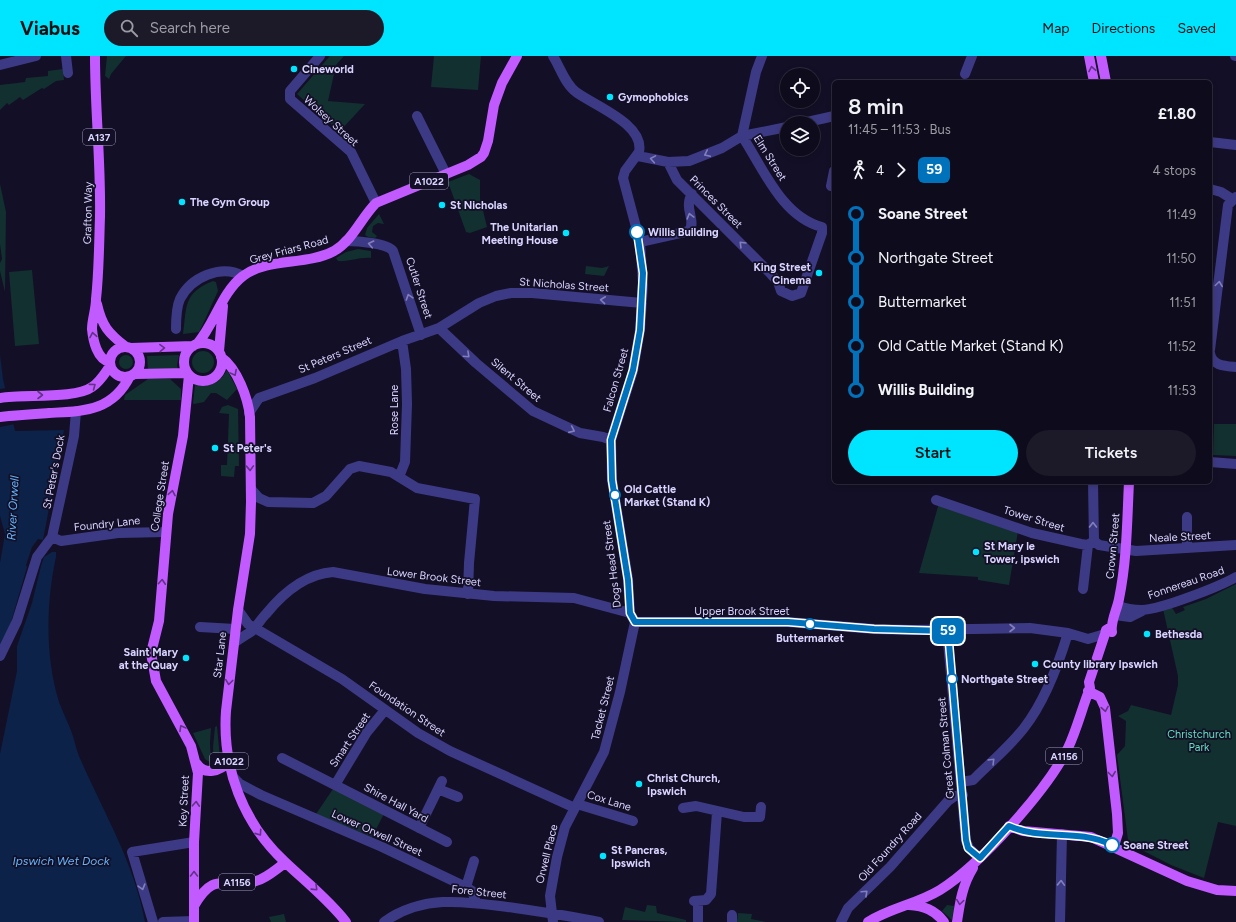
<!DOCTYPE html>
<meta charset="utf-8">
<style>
:root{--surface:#0e0b1c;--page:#1c1929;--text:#f1f3f6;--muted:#9b9ba3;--line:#2e2b3b;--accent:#00e5ff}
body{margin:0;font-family:Figtree,sans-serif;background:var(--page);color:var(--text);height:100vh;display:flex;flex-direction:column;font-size:15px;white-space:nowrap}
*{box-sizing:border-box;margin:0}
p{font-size:13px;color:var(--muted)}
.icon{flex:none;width:22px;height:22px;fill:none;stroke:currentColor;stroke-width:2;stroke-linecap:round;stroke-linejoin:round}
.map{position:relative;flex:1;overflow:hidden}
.sheet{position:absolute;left:832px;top:24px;width:380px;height:404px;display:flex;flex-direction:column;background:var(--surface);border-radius:6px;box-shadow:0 2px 6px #0003,0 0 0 1px var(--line)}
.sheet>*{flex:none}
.badge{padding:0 8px;border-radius:6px;font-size:14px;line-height:26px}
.buttons{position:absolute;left:780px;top:12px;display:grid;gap:8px}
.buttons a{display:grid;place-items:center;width:40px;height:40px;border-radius:50%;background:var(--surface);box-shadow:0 2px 6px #0003,0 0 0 1px var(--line);font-size:20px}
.map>.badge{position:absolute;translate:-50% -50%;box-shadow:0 0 0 2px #fff}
.legs{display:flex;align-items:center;gap:6px;height:44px;padding:0 16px;font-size:13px}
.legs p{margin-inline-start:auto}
.summary{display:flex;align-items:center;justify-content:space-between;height:68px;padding:0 16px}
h1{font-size:22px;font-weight:600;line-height:30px}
.action{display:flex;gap:8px;margin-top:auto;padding:8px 16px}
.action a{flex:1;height:46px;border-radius:24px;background:var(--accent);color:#111;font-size:16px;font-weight:600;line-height:46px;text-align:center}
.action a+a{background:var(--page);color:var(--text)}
ul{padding:0 16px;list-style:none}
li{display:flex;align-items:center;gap:14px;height:44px;font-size:15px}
li i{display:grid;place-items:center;width:6px;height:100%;margin:0 5px;background:currentColor}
li i::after{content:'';width:10px;height:10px;margin:-5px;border:3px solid;border-radius:50%;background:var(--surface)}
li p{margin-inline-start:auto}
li:first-child i{background:linear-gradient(#0000 50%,currentColor 0)}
li:last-child i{background:linear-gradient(currentColor 50%,#0000 0)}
header{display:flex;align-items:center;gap:24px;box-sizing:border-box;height:56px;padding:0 20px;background:var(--accent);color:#111}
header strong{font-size:19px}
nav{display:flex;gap:22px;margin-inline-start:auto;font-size:14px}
.search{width:280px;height:36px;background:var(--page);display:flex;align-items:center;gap:10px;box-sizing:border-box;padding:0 14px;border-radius:22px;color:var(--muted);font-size:15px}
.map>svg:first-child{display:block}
</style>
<header>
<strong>Viabus</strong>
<div class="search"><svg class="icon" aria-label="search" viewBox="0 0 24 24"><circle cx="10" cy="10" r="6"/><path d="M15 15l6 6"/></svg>Search here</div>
<nav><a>Map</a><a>Directions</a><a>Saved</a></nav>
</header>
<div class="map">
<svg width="1236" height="866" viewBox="0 0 1236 866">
<rect width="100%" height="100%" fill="#130f26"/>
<path fill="#12302f" d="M107,0H126L111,18L109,23L105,20Z
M330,0H344L336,9L328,45L365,48L341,74L334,71L297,38Z
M434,0H481L478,34L431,31Z
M63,13L64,24L56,25L44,33L42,32L23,44L20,41L9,49L7,47L0,54V29L25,26L26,22L48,20V15Z
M469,118L480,124V142L487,171L470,177L466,176L448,126Z
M0,128L6,156L5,236L0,215V207L2,203L0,188Z
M379,158L384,168L378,167L373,170L372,176L377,180L375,182L368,181L365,179L367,172Z
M358,193L371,195V202C359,201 349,206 338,205L336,202L346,196Z
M586,210L602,212L609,210L604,220L585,218Z
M32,214L39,288L15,290L9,216Z
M213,225L216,226L218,235L202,270L199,276L183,278C187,250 183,237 213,225Z
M192 306a11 11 0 1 1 22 0a11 11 0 1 1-22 0Z
M119 306a7 7 0 1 1 14 0a7 7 0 1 1-14 0Z
M179,299L177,310L179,315L148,314L147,300Z
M227,314L237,333L227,344L216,337H211L204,346L194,348L193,347L195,329C210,332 220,327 227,314Z
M148,323H170L181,333V344H124L125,339Z
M228,349L238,353L239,410H235L234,421L221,420V409H227L229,358L219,357L222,351Z
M1214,368H1236V400L1213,399Z
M939,447L1018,475L1009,529L978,524V521L919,517Z
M1236,528V770L1218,766L1204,822L1171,809L1132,789L1128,784L1117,699L1125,690L1126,665L1118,660L1128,655L1131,649L1171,659L1178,629V620L1163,553L1171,550L1176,558L1185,554L1183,551L1206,543Z
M217,670L220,702L218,706L214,708L213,691L215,671Z
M211,672L210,687L211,707L205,703L193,677Z
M333,733L385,756L372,781L316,758Z
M647,849L656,850L657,857L686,864V866L622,864L625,851L645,856Z
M947,849L954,850L952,864L942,855Z
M738,857L752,858L751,863L766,866H737Z
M284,858L286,866H271L269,861Z"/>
<path fill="#0c2248" d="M0,299L3,323L15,375L64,374L43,484L38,483L32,491L26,509L27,511L9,573L0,590V507L5,478L0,460Z
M52,496H56V501C46,547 45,600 59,646C63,657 69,668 73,680C75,686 76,693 79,700C103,756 134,805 145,866H0V698L17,615V590L32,547L41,510L44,501Z"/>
<path fill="#130f26" d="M7,332L15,368L0,371V333Z"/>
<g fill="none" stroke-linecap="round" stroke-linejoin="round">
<path stroke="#3d3a85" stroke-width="10" d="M66,0L68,17
M320,0L290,35V43L351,96L376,147
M553,0C560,11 565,28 576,36C593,49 645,68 639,96L625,115L623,122L640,186L643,228L640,274L633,315L611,384L612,424L628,523L630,557L635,566L620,636L604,696L565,771L557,801L550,840L553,866
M1235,0H1236
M0,9L36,0
M965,18L972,0
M417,60L446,118
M803,67L834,60
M1210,86L1236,89
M638,100L668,106L689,105L722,92L742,80L787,71
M668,106L677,124L769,216L778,226L781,235L792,240L801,237L822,177V171C782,161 763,112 742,80L756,16L762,0
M831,130L834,115
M1210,133L1221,136L1232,143
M346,185C357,185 387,187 393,195L421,279
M640,186L689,175C697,165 683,152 692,138
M439,272L476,307L533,355L580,377L603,381L611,384
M176,273C176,264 176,252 180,243C191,221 221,208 243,220
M1210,294L1228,149L1236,141
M1210,297C1212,310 1225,310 1236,311
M249,357L259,342L315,322L402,285L439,272L479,247L496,240L511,237H532L642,247
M1210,406L1236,408
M399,421L405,406L407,348L406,313L402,285
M1093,426L1094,485
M251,433L259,442L268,446L313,447L326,440L350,413L359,410L391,416L417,432L475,443L469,507L468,538
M936,444L1032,477L1081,488L1088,489L1094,485
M52,481L61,485L118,477L166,476
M1094,485L1099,489L1136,495L1236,489
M1187,492V461
M1083,533L1088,489
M1118,550C1126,553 1134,554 1142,554C1162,553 1218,531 1236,521
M238,554L248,568L342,623L418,677L450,695L575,752
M1115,559L1130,561L1142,555
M635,566H788L874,573L912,574L1030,572L1068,577L1088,583L1105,578
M200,571L235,573
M947,575L966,785L969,792L979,802
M234,587C239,583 246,579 252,575C257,570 261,563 266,558C283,537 305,518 333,516L425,533L494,540L574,542L630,557
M0,600L17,565L37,501L52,481L74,380L76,355
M282,702L447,786
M233,721L240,728L261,739L382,791L466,831L472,835L476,846
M961,726L973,724L976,721C992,705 1010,690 1024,672C1045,645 1058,610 1068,577
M335,729L367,676L385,654
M438,733L458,741
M577,748L633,765
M683,752L696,750L744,761H760L761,751
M419,772L442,725
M466,831L474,805
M694,845L706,844L711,838L717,756
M153,866L132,796L194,786
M163,866L194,865
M384,866C425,837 469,846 515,852C543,856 571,860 599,866
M698,866V845
M732,866V859
M841,866L848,852L890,811L948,745L955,740L963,739
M1060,866L1062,778"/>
<path stroke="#c25bff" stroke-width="10" d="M95,0C95,54 101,107 100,161C99,189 99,216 96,243C96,254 92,263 92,273C93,284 97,304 110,306
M1089,0L1094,26
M1101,0L1106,26
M97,248C102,270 108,277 126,291
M184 306a19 19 0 1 1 38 0a19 19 0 1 1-38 0Z
M197,288C215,268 221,237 243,220C269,201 306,210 334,195C353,184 361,162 376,147L468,109L481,101L484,97L488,85L494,49L502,27L517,0
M110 306a15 15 0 1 1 30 0a15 15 0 1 1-30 0Z
M131,292L193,290
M219,295L223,250
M221,301C237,312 248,342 250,361L251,446L250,478L238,554L226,655C222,712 243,767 285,806C306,826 328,843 346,866
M135,318L187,317
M189,319L183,380L168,458L159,565L151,597L156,625L191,690L198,717L194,786V866
M0,342C23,338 76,343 92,331C100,326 105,317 110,310
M0,361C16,359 33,358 49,357C83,355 112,356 130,320
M1112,576C1110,566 1117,554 1119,543C1127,504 1127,466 1129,426
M1088,635L1100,641L1105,652L1117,758L1118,777L1114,790
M197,708C205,720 220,715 229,706
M1009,770L1023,775L1091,781L1187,825L1217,834L1236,835
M909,849C924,850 935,854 944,866
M194,850C215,813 225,834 256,825C267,822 276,813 285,807
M868,866C890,852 917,848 940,834C980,809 1047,734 1068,692C1077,673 1082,652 1090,632L1089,626L1105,578L1106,574L1111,571
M957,866C960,846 962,830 973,812"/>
</g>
<defs><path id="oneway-chevron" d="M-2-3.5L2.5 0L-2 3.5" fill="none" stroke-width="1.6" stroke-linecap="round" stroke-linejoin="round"/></defs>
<g stroke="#623188">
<use href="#oneway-chevron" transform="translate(1092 13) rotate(-101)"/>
<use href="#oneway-chevron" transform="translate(93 279) rotate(-100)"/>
<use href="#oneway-chevron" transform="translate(162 292) rotate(-2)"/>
<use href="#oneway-chevron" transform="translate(234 317) rotate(62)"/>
<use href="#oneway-chevron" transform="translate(93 330) rotate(-37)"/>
<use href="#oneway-chevron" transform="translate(40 339)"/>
<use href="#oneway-chevron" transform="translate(250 412) rotate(88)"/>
<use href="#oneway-chevron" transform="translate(172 437) rotate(-79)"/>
<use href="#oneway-chevron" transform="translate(162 526) rotate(-86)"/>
<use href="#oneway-chevron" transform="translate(229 626) rotate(97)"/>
<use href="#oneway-chevron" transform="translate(1105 653) rotate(80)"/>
<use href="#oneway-chevron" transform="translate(182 672) rotate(-120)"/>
<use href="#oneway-chevron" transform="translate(1112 718) rotate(83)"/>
<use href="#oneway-chevron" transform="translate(196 748) rotate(-87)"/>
<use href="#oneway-chevron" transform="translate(259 777) rotate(55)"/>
<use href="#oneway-chevron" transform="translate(194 818) rotate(-90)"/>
<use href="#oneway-chevron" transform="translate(315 832) rotate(44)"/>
<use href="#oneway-chevron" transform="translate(960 846) rotate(98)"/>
</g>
<g stroke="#837fbc">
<use href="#oneway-chevron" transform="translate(707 98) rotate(155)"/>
<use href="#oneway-chevron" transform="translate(653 103) rotate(-170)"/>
<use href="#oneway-chevron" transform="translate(690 160) rotate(-105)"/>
<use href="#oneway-chevron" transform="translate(371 188) rotate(-168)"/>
<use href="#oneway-chevron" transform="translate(742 188) rotate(-135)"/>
<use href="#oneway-chevron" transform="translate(1219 228) rotate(-82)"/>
<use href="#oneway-chevron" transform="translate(409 241) rotate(-108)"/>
<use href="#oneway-chevron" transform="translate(603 244) rotate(-174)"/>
<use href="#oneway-chevron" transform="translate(467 299) rotate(43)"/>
<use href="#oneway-chevron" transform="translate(572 374) rotate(24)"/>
<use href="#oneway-chevron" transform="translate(1093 469) rotate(-90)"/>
<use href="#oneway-chevron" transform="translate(1012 572)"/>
<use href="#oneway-chevron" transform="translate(992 705) rotate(-45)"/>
<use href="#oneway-chevron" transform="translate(1061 827) rotate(-88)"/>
<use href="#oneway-chevron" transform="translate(142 831) rotate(74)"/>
<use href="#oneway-chevron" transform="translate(865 837) rotate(-43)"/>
</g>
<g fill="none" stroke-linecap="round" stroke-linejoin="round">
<defs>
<path id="line-1" d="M637,176L643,217L640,274L633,314L611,384L612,424L628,524L630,557L635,566H788L874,573L948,575L966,784L968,792L980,802L1009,770C1042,785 1076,772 1112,789"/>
</defs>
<use href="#line-1" stroke="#fff" stroke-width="9"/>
<use href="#line-1" stroke="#0072bc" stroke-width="6"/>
</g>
<g fill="#00e5ff" stroke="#130f26" stroke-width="1.5">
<circle cx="294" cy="13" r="4"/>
<circle cx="610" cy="41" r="4"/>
<circle cx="182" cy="146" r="4"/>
<circle cx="442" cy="149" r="4"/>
<circle cx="566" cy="177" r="4"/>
<circle cx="819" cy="217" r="4"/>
<circle cx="215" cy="392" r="4"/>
<circle cx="976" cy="496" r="4"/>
<circle cx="1147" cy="578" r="4"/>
<circle cx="186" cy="602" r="4"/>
<circle cx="1035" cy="608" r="4"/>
<circle cx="639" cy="728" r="4"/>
<circle cx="603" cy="800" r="4"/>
</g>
<g fill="#fff" stroke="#0072bc" stroke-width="2">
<circle cx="637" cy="176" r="7"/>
<circle cx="615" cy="439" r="5"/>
<circle cx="810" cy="568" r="5"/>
<circle cx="952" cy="623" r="5"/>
<circle cx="1112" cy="789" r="7"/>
</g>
<g text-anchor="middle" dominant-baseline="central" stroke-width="3.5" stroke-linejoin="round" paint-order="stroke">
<g fill="#130f26" stroke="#9e99be" stroke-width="1">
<rect x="83" y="73" width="32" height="16" rx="3"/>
<rect x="410" y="117" width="38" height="16" rx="3"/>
<rect x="1046" y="692" width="36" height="16" rx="3"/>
<rect x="210" y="697" width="38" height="16" rx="3"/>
<rect x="219" y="818" width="36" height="16" rx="3"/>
</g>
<g font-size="10" font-weight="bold" fill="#d9d4ff">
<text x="99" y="81">A137</text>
<text x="429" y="125">A1022</text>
<text x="1064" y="700">A1156</text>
<text x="229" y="705">A1022</text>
<text x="237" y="826">A1156</text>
</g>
<g font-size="11" font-weight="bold" fill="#d9d4ff" stroke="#130f26" text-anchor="start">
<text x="302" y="13">Cineworld</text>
<text x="618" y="41">Gymophobics</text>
<text x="190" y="146">The Gym Group</text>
<text x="450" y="149">St Nicholas</text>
<text x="558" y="171" text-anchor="end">The Unitarian<tspan x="558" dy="13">Meeting House</tspan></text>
<text x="811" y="211" text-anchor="end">King Street<tspan x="811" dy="13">Cinema</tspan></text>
<text x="223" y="392">St Peter's</text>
<text x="984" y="490">St Mary le<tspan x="984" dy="13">Tower, ipswich</tspan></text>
<text x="1155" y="578">Bethesda</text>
<text x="178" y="596" text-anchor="end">Saint Mary<tspan x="178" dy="13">at the Quay</tspan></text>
<text x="1043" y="608">County library Ipswich</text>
<text x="647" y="722">Christ Church,<tspan x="647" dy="13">Ipswich</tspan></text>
<text x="611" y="794">St Pancras,<tspan x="611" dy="13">Ipswich</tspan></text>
</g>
<g font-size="11" fill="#d9d4ff" stroke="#130f26">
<text transform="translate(331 65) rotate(42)">Wolsey Street</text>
<text transform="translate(770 102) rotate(58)">Elm Street</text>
<text transform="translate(716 146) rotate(45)">Princes Street</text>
<text transform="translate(88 157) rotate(-89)">Grafton Way</text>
<text transform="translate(289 194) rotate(-15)">Grey Friars Road</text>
<text transform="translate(564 229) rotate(4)">St Nicholas Street</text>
<text transform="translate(419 232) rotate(72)">Cutler Street</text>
<text transform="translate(335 299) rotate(-23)">St Peters Street</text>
<text transform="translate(516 324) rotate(40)">Silent Street</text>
<text transform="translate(616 324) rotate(-74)">Falcon Street</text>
<text transform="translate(394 354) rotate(-90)">Rose Lane</text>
<text transform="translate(54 416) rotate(-79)">St Peter's Dock</text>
<text transform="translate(160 440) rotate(-81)">College Street</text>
<text transform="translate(1034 463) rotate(17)">Tower Street</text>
<text transform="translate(107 468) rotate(-6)">Foundry Lane</text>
<text transform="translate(1180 481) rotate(-3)">Neale Street</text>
<text transform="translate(1113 490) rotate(-85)">Crown Street</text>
<text transform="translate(612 508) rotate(-97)">Dogs Head Street</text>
<text transform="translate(434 521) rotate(7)">Lower Brook Street</text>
<text transform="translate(1186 527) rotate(-19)">Fonnereau Road</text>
<text x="742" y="555">Upper Brook Street</text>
<text transform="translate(220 599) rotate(-83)">Star Lane</text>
<text transform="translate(603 652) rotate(-76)">Tacket Street</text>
<text transform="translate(407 653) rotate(34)">Foundation Street</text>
<text transform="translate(350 684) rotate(-56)">Smart Street</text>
<text transform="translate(946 692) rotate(-95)">Great Colman Street</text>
<text transform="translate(184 745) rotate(-87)">Key Street</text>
<text transform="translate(609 745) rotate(17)">Cox Lane</text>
<text transform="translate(396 747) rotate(28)">Shire Hall Yard</text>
<text transform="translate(377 777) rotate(24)">Lower Orwell Street</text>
<text transform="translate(890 791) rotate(-48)">Old Foundry Road</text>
<text transform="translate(547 798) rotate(-76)">Orwell Place</text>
<text transform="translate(479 836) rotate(6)">Fore Street</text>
</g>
<g font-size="11" font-weight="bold" fill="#d9d4ff" stroke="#130f26" text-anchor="start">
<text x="648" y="176">Willis Building</text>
<text x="624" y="433">Old Cattle<tspan x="624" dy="13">Market (Stand K)</tspan></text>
<text x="810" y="582" text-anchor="middle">Buttermarket</text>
<text x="961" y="623">Northgate Street</text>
<text x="1123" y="789">Soane Street</text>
</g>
<g font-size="11" fill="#5fe0c0" stroke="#130f26">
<text x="1199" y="678">Christchurch<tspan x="1199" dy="13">Park</tspan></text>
</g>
<g font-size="12" font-style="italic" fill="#62b6ff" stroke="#130f26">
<text transform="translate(13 452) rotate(-87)">River Orwell</text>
<text x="61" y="805">Ipswich Wet Dock</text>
</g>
</g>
</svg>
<div class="buttons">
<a><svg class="icon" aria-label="locate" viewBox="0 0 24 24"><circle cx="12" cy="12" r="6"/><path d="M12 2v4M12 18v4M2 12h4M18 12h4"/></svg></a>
<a><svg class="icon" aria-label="layers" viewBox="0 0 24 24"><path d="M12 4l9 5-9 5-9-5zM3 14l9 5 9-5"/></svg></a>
</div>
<b class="badge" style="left:948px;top:575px;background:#0072bc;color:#fff">59</b>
<section class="sheet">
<div class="summary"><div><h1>8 min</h1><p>11:45 – 11:53 · Bus</p></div><b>£1.80</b></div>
<div class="legs"><svg class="icon" aria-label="walk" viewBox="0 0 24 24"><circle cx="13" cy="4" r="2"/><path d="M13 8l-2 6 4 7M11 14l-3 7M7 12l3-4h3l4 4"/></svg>4<svg class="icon" aria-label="forward" viewBox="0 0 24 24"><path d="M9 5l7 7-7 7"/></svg><b class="badge" style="background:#0072bc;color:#fff">59</b><p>4 stops</p></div>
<ul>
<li><i style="color:#0072bc"></i><b>Soane Street</b><p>11:49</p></li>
<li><i style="color:#0072bc"></i><span>Northgate Street</span><p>11:50</p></li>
<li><i style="color:#0072bc"></i><span>Buttermarket</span><p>11:51</p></li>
<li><i style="color:#0072bc"></i><span>Old Cattle Market (Stand K)</span><p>11:52</p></li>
<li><i style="color:#0072bc"></i><b>Willis Building</b><p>11:53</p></li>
</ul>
<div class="action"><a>Start</a><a>Tickets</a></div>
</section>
</div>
